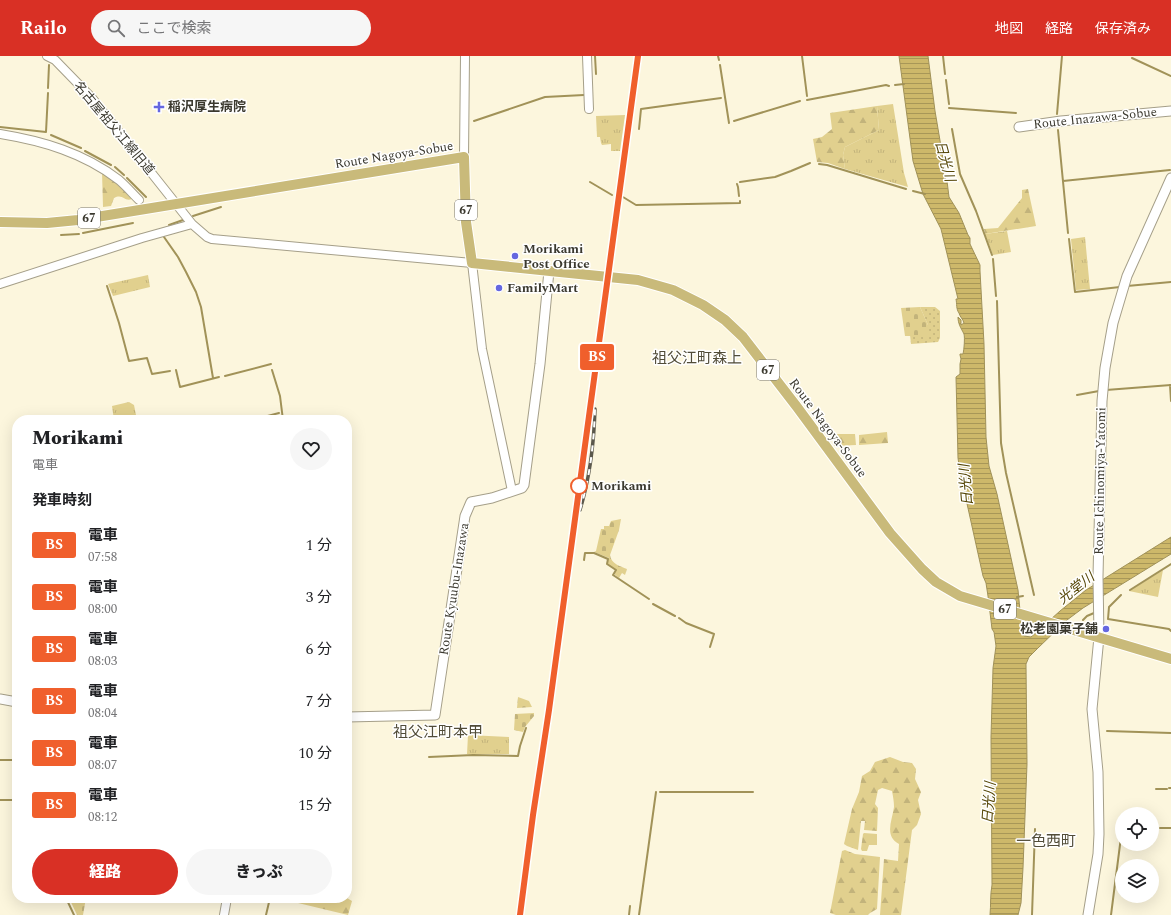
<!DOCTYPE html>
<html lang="ja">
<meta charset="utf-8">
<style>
:root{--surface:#fff;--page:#f6f6f6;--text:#202124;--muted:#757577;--accent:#d93025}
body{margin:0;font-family:Spectral,"Noto Sans JP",serif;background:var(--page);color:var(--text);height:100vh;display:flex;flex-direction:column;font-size:15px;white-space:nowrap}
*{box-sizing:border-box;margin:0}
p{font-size:13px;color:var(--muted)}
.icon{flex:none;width:22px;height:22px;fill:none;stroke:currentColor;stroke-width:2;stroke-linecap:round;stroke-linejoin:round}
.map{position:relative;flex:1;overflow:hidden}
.sheet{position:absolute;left:12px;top:359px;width:340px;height:488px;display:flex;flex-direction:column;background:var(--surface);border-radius:16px;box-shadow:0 4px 16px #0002}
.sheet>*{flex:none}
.badge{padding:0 8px;border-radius:3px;font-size:14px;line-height:26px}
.tools{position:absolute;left:1115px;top:751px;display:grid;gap:8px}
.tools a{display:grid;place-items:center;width:44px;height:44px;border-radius:50%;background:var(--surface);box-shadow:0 4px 16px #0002;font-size:20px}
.map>.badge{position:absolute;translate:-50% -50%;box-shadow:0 0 0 2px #fff}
h2{padding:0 20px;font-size:15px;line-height:36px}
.round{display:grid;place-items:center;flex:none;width:42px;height:42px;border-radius:21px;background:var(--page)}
.head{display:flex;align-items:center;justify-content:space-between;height:68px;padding:0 20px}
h1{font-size:19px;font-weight:800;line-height:30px}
.cta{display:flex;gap:8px;margin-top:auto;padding:8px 20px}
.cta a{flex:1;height:46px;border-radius:24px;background:var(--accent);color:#fff;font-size:16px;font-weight:800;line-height:46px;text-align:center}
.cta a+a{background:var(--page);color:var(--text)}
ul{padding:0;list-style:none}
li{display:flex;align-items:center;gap:12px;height:52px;padding:0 20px}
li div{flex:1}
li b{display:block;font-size:15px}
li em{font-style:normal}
li .badge{min-width:44px;font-weight:700;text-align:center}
header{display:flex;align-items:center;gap:24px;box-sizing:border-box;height:56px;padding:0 20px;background:var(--accent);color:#fff}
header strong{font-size:19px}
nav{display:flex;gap:22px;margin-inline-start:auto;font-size:14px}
.search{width:280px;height:36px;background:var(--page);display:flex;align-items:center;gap:10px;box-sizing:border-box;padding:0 14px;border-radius:22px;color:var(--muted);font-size:15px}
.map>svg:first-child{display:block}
</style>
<header>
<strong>Railo</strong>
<div class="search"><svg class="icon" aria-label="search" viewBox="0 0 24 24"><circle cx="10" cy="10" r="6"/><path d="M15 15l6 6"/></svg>ここで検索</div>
<nav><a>地図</a><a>経路</a><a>保存済み</a></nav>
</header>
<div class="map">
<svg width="1171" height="859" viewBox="0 0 1171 859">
<defs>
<pattern id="grass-tufts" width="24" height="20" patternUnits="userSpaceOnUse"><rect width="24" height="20" fill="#e1d08e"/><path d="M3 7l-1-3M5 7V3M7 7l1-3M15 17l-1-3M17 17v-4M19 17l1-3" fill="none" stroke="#c2b37b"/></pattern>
<pattern id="forest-firs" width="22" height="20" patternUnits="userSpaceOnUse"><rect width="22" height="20" fill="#e1d08e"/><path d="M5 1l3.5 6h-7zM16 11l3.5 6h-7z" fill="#c2b37b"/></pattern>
<pattern id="cemetery-stones" width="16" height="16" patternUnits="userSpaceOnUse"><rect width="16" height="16" fill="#e1d08e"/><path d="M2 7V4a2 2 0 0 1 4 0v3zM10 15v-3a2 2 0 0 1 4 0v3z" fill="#c2b37b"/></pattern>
<pattern id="park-dots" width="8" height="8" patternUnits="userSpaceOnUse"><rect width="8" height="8" fill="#e1d08e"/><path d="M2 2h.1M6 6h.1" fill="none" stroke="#c2b37b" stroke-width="1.8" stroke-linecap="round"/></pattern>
<pattern id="water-rules" width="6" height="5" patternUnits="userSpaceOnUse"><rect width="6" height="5" fill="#cdb86a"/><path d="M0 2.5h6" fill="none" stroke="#a89758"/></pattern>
</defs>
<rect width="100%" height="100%" fill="#fcf6dd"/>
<path fill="url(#grass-tufts)" d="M893,48L904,117L908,131L845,113L843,99L845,91L879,74L877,50Z
M625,59L620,95H611V88L602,89L601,87L600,81H597L596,60Z
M1007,175L1011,196L993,199L985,178Z
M1085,181L1090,233L1076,234L1071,183Z
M148,219L150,231L113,240L108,228Z
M129,346L134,349L137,364H114L112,350Z
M1163,514L1158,541L1129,535Z
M468,679L509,681V698H467Z"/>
<path fill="url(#forest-firs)" d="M877,50L879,74L845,91L843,99L845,113L828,107L817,106L813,83L822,81L832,73L830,57Z
M102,116L116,127L132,143C124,146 123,137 114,142L111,150L103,151Z
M1028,133L1036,170L985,178L984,173L998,172L1022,142V134Z
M887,376L888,387L859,389V379Z
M834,378H855L856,389L834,390Z
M890,701L903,706L912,707L916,713L915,723L921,736L918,744L921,758L917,769L912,774L901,859H880L884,803L898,805L899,788C884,780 892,765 894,751C894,746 893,740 892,735L882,732L878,734L875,748L878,752L877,775L864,774L865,765H861L858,794L847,790L844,788L852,753L859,736L862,720L870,715L875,706Z
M864,777L877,778V789H869L867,795H862L861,793L863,778Z
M845,794L855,798L880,801L877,853L870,857L868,859H836L830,857L842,795Z
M299,842H347L352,845L348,859L298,847Z"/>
<path fill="url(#cemetery-stones)" d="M920,251L928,269V280H905L901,252Z
M621,463L619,474L610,499C611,508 620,510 627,513L625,519L622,517L619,522L614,518L616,514L607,508L609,502L594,496L596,495L601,473H604V470H609L611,465Z
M518,641L529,645L532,651L517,652Z
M534,657V660L525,671L523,676L514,674L515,658Z
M69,842H86L83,859H77Z"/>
<path fill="url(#park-dots)" d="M920,251H935L940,255V282L938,286L911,288L910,279L928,280V269Z"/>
<path fill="url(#water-rules)" stroke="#a19258" d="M899,0H928L935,55L945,114L943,118L947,125L949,141L959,157L968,179L970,182V188L980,209V215L984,288L986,381L989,410L997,438L1018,534L1022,575L1024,580L1031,581L1060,555L1086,534L1171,481V498L1083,552L1067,564L1038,592L1029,601L1026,608L1027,708L1023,812L1021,847L1018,859H990C991,849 990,839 992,829L991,681L993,612L996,590L994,576L992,573L988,540L986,527L983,520L960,416L958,402L956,321L960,318V308L961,303L960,299V298H963C964,294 965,282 964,278C961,272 958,268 958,261L961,264V269L964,267C963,263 960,261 959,257C956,253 957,248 956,243H958L941,173L923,138L913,105Z"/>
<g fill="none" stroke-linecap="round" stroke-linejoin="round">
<path stroke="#a19258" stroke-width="2" d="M595,0L596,18
M718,0L719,4
M802,0L807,40
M943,0L945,18
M1132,2L1171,20
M720,9L729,67
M946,24L949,48
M895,29L904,28
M48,32L49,9
M807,44L886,29L889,30
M949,52L1016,57
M1057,58L1062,0
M474,65L545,41L584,39
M734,65L800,45
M0,71L46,76L48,37
M639,73L641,53L721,42
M952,73L960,118L976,155L992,199
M1058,74L1068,177
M51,79L81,92
M85,95L111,109
M819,108L827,109L906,133
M115,111L124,119
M127,122L146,141
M1063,125L1170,114
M590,126L612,139
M740,126L775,121L791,115L810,107
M737,128L738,131L739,140
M913,135L925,138
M623,141L636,149L740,147V145
M193,160L221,151
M169,169L183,164
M83,177L133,167
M61,179L79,178
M164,181L178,201L186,216L196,236L201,251L213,322
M1069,183L1075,236L1120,231
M993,203L996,240
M107,230L119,267L129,305L147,302L152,318L170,315
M1127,230L1171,226
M997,245L1001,387L1006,417L1034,539
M176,314L180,331L219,321
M272,314L280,340L283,364
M225,320L271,308
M1170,329L1171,345
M1106,334L1171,329
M1077,339L1099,335
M252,364L279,357
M584,504L585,497H594L608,503L607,508L616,514L613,519L649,543
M1130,534L1171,508
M1121,539L1109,551L1108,563L1169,573L1171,575
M1017,541L1023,540
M653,548L675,560
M679,562L686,567L714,578L710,591
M1083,564L1087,560L1094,557
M1107,675L1171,677
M429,701L473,699L518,700L520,690L526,672
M0,704H17
M1169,732H1171
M1156,733H1167
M660,736H753
M0,744H17
M1160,772H1171
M66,842L74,859
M266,859L270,842
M629,859L630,850
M639,859L656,736
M1032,859L1035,773
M1111,859L1121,781H1122"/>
<defs>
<path id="tertiary" d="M47,0L55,4L92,42L192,168L207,181L212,183L472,207L482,293L512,435
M587,0L589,53
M0,78C43,85 84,97 119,124C126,130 132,137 139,144
M464,101L465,0
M0,228L142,182L192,168
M224,859L227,842"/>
<path id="secondary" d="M1019,71L1061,65L1171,55
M0,643L17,646
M347,661L435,659L465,460L471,446L492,442L522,432L524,429L540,308L549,215
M1088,859L1098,798L1099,778L1098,716L1092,653L1099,581L1098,521L1102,345L1105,312L1113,267L1127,220L1171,122"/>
<path id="primary" d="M0,166L47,167L78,164L464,101L466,166L472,207L638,224L673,234L703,249L725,264L743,281L797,351L890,477L922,513L936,526L960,540L1171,603"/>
</defs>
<use href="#tertiary" stroke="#a59f89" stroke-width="10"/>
<use href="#secondary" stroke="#a59f89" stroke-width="11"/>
<use href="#primary" stroke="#fff" stroke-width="12"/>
<use href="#tertiary" stroke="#fff" stroke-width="8"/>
<use href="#secondary" stroke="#fff" stroke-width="9"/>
<use href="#primary" stroke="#c9ba7a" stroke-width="10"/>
<defs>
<path id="rail" d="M580,454C590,421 594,387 595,353
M520,859L533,759L549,654L638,0"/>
</defs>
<use href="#rail" stroke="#5b584c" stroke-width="3.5"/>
<use href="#rail" stroke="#fff" stroke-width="2" stroke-dasharray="6" stroke-linecap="butt"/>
</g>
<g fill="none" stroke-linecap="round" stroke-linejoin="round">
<defs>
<path id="line" d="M520,859L533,759L549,654L638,0"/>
</defs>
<use href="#line" stroke="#fff" stroke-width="9"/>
<use href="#line" stroke="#f05f2c" stroke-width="6"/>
</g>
<g fill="#6567e0" stroke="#fff" stroke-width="1.5">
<path d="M157 45h4v4h4v4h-4v4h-4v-4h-4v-4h4z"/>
<circle cx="515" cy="200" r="4"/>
<circle cx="499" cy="232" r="4"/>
<circle cx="1106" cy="573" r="4"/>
</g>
<circle fill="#fff" stroke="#f05f2c" stroke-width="2" cx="579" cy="430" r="8"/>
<g text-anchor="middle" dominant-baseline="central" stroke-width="3" stroke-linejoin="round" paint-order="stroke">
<g fill="#fff" stroke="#76746d" stroke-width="1">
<rect x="455" y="144" width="22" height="20" rx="3"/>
<rect x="78" y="152" width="22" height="20" rx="3"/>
<rect x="757" y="304" width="22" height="20" rx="3"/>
<rect x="994" y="543" width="22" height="20" rx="3"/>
</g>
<g font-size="12" font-weight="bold" fill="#3b392f">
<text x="466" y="154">67</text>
<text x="89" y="162">67</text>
<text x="768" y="314">67</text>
<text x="1005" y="553">67</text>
</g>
<g font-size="13" font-weight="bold" fill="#3b392f" stroke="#fff" text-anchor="start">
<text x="168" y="51">稲沢厚生病院</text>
<text x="523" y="193">Morikami<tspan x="523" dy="15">Post Office</tspan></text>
<text x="507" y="232">FamilyMart</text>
<text x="1098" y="573" text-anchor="end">松老園菓子舗</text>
</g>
<g font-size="13" fill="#3b392f" stroke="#fff">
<text transform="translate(1095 62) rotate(-6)">Route Inazawa-Sobue</text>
<text transform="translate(114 72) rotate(50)">名古屋祖父江線旧道</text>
<text transform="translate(394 99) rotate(-9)">Route Nagoya-Sobue</text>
<text transform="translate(828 372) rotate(53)">Route Nagoya-Sobue</text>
<text transform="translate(1100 425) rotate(-89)">Route Ichinomiya-Yatomi</text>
<text transform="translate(454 533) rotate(-81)">Route Kyuubu-Inazawa</text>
</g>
<g font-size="13" font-weight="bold" fill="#3b392f" stroke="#fff" text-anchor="start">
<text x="591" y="430">Morikami</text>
</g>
<g font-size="14" font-style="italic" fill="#564707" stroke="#fff">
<text transform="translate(945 105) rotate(75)">日光川</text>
<text transform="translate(966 429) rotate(-95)">日光川</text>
<text transform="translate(1076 532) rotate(-38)">光堂川</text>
<text transform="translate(989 747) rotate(-86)">日光川</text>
</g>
<g font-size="15" fill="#514c38" stroke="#fff">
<text x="697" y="302">祖父江町森上</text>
<text x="438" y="676">祖父江町本甲</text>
<text x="1046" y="785">一色西町</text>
</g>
</g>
</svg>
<div class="tools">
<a><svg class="icon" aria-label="locate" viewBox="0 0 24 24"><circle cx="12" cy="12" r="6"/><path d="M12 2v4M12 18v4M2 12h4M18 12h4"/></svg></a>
<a><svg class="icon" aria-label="layers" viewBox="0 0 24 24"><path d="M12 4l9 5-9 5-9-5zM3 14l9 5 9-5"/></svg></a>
</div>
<b class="badge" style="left:597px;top:301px;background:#f05f2c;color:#fff">BS</b>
<section class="sheet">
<div class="head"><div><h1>Morikami</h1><p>電車</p></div><a class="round"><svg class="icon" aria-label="heart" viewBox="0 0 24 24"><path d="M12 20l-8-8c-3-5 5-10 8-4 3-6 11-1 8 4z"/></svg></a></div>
<h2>発車時刻</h2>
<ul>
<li><span class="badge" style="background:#f05f2c;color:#fff">BS</span><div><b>電車</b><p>07:58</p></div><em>1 分</em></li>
<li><span class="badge" style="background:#f05f2c;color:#fff">BS</span><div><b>電車</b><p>08:00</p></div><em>3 分</em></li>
<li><span class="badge" style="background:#f05f2c;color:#fff">BS</span><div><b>電車</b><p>08:03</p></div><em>6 分</em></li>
<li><span class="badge" style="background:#f05f2c;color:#fff">BS</span><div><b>電車</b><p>08:04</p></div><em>7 分</em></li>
<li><span class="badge" style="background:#f05f2c;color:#fff">BS</span><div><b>電車</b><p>08:07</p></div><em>10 分</em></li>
<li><span class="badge" style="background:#f05f2c;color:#fff">BS</span><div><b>電車</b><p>08:12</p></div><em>15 分</em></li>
</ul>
<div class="cta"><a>経路</a><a>きっぷ</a></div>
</section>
</div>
